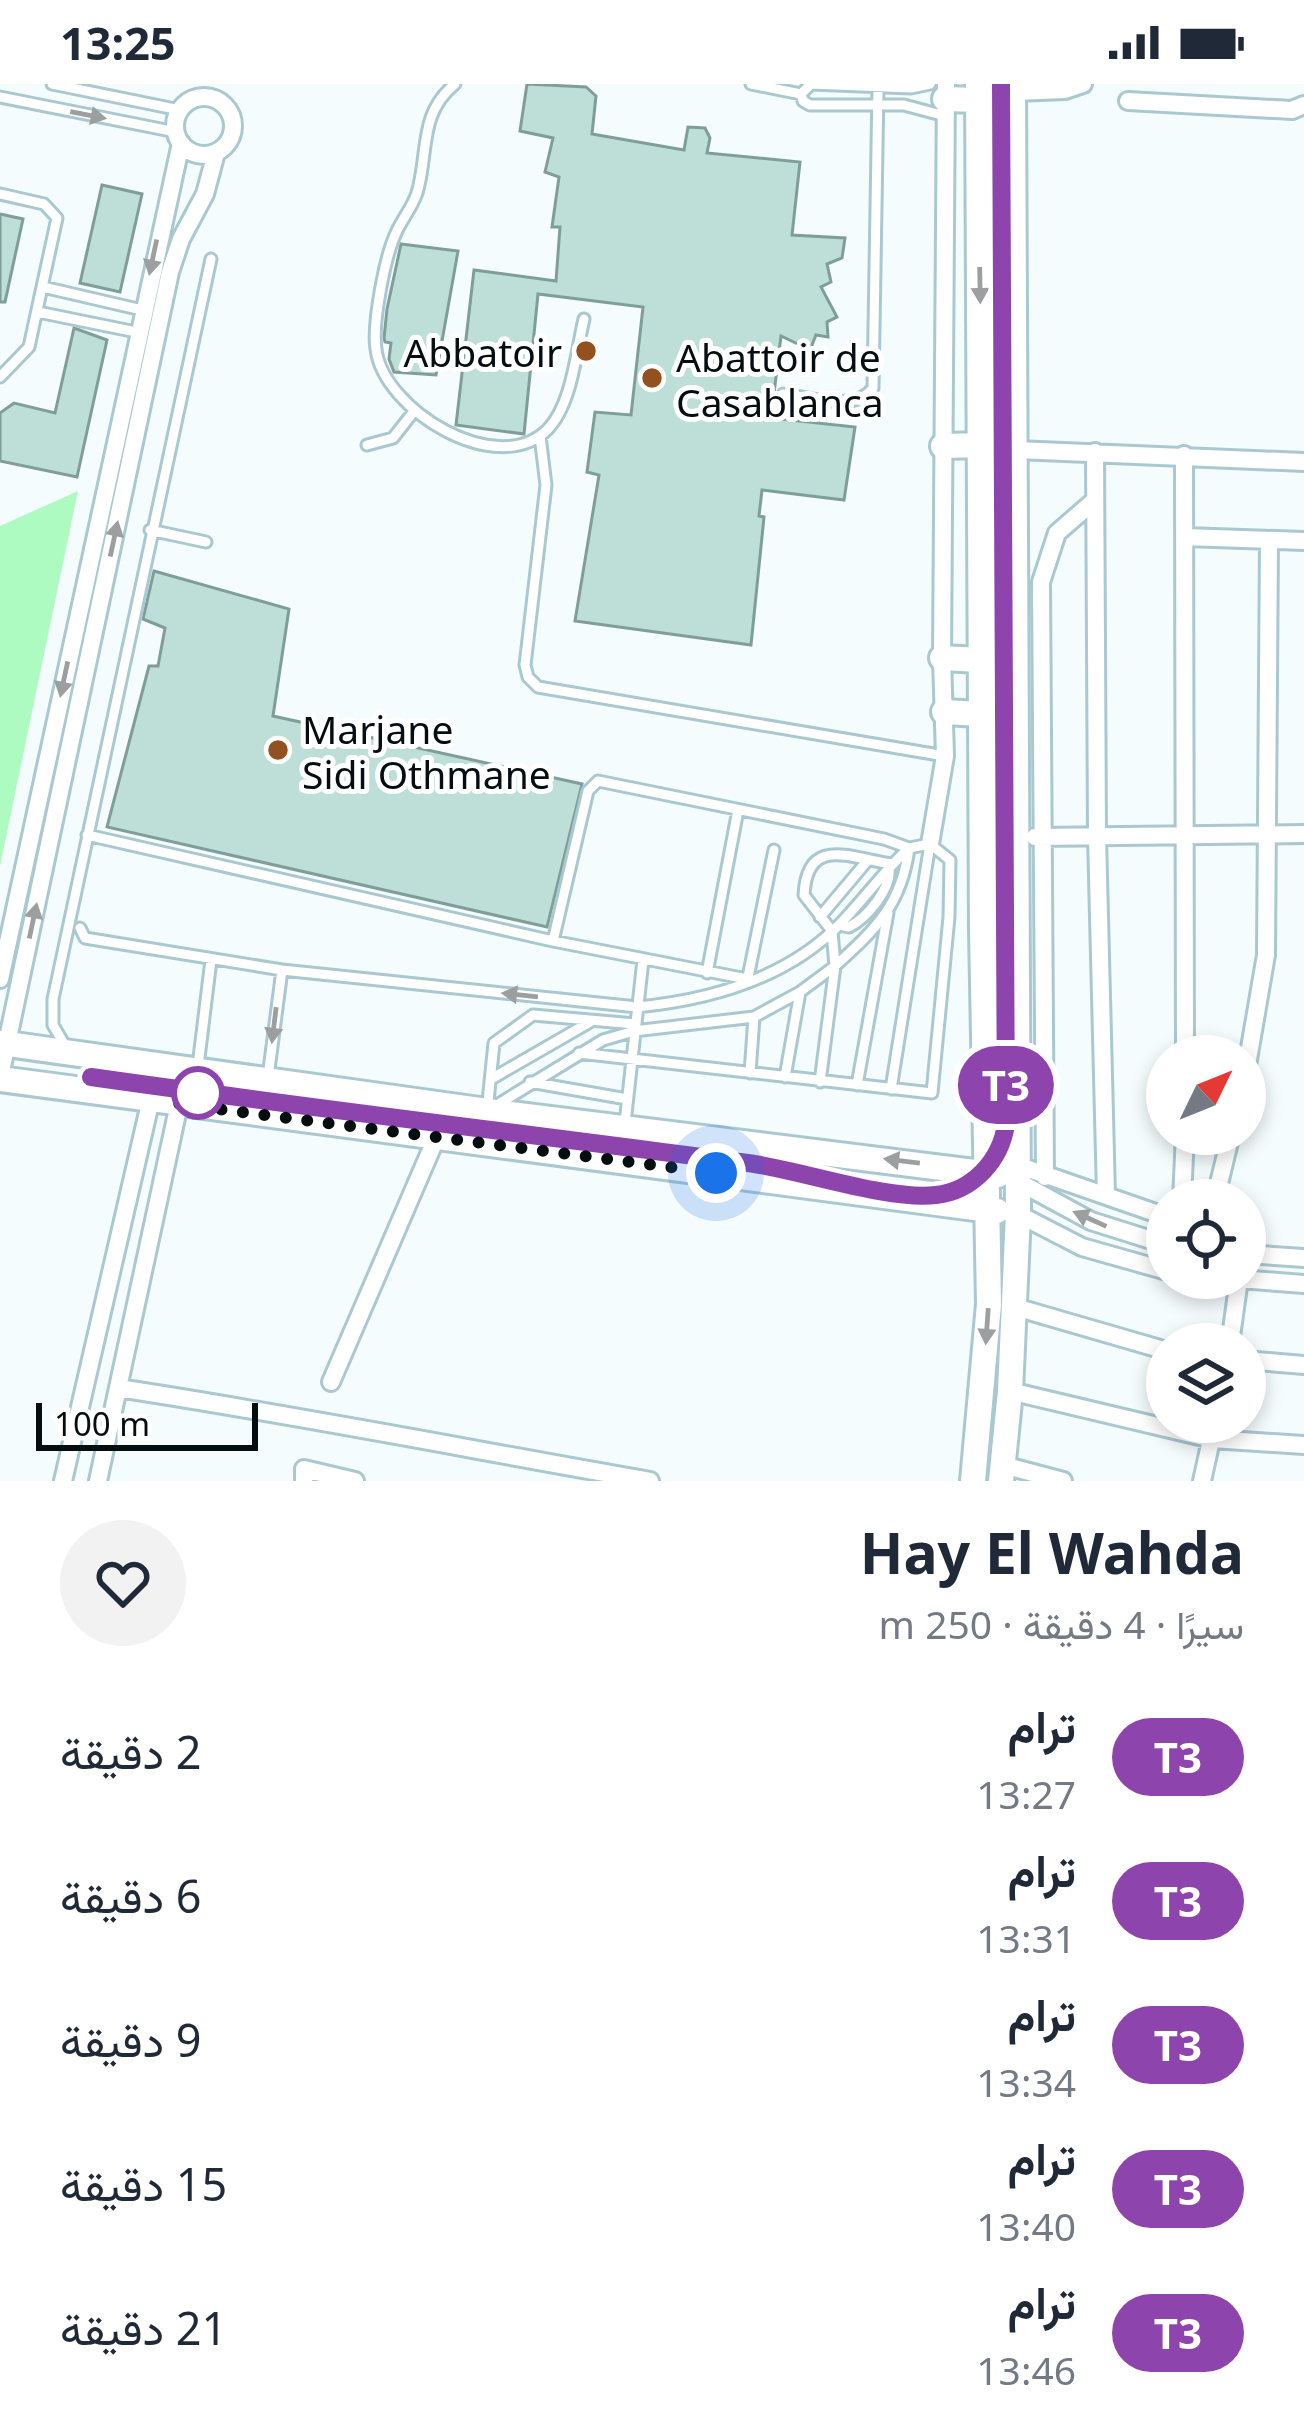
<!DOCTYPE html>
<html lang="ar">
<meta charset="utf-8">
<style>
:root{--surface:#fff;--page:#f2f2f3;--text:#1f2937;--muted:#747a83}
body{margin:0;font-family:"Noto Sans",Vazirmatn,sans-serif;background:var(--page);color:var(--text);direction:rtl;height:100vh;display:flex;flex-direction:column;font-size:45px;white-space:nowrap}
*{box-sizing:border-box;margin:0}
p{font-size:39px;color:var(--muted)}
.icon{flex:none;width:66px;height:66px;fill:none;stroke:currentColor;stroke-width:2;stroke-linecap:round;stroke-linejoin:round}
.map{position:relative;height:1397px;overflow:hidden;direction:ltr}
.sheet{display:flex;flex-direction:column;background:var(--surface);flex:1}
.sheet>*{flex:none}
.badge{padding:0 24px;border-radius:39px;font-size:42px;line-height:78px}
.needle{width:78px;rotate:47deg}
.controls{position:absolute;left:1146px;top:951px;display:grid;gap:24px}
.controls a{display:grid;place-items:center;width:120px;height:120px;border-radius:50%;background:var(--surface);box-shadow:0 6px 18px #0003;font-size:60px}
.scale{position:absolute;left:36px;bottom:30px;width:222px;box-sizing:border-box;padding-left:12px;border:6px solid #040e11;border-top:0;font-size:33px;line-height:42px;white-space:nowrap;color:#040e11;-webkit-text-stroke:9px #fff;paint-order:stroke}
.you{position:absolute;width:60px;height:60px;margin:-30px;border:9px solid #fff;border-radius:50%;background:#1a73e8;box-shadow:0 0 0 18px #1a73e833}
.map>.badge{position:absolute;translate:-50% -50%;box-shadow:0 0 0 6px #fff}
.round{display:grid;place-items:center;flex:none;width:126px;height:126px;border-radius:63px;background:var(--page)}
.headline{display:flex;align-items:center;justify-content:space-between;height:204px;padding:0 60px}
h1{font-size:57px;font-weight:700;line-height:90px}
ul{padding:0;list-style:none}
li{display:flex;align-items:center;gap:36px;height:144px;padding:0 60px}
li div{flex:1}
li b{display:block;font-size:45px}
li em{font-style:normal}
li .badge{min-width:132px;font-weight:700;text-align:center}
.status{display:flex;justify-content:space-between;align-items:center;height:84px;padding:0 60px;background:var(--surface);direction:ltr}
.status svg{height:33px;fill:currentColor}
.map>svg:first-child{display:block}
</style>
<div class="status"><b>13:25</b><svg viewBox="0 0 49 12"><path d="M0 12V9h3v3zM5 12V6h3v6zM10 12V3h3v9zM15 12V0h3v12zM26 1h20v11H26zM47 4h2v5h-2z"/></svg></div>
<div class="map">
<svg width="1304" height="1397" viewBox="0 0 1304 1397">
<rect width="100%" height="100%" fill="#f5fcfd"/>
<path fill="#aefbc2" d="M78,407L0,782V442Z"/>
<path fill="#beded8" stroke="#809e99" stroke-width="3" d="M527,0L586,3L596,12L592,50L684,66L688,43L705,44L710,54L707,69L800,78L792,151L845,154L842,174L827,180L831,198L821,203L837,233L827,238L828,253L816,251L812,261L802,262L781,252L771,334L855,343L844,416L762,406L759,432L764,433L751,561L575,537L599,391L587,388L595,328L631,331L643,223L538,210L524,350L456,341L474,186L556,197L560,143H552L559,93L545,88L553,54L520,47Z
M102,101L142,110L120,208L80,199Z
M0,130L23,135L5,218H0Z
M401,160L458,167L436,291L394,288L389,275L391,259L385,258L384,254L387,225Z
M74,244L107,256L77,393L0,377V329L14,319L55,329Z
M154,487L289,525L273,632L582,700L547,843L107,743L149,582H158L165,544L143,535Z"/>
<g fill="none" stroke-linecap="round" stroke-linejoin="round">
<defs>
<path id="lane" d="M52,0L180,26
M455,0C418,30 429,69 417,109C412,124 402,135 396,149C385,172 372,240 376,265C383,326 497,395 547,346C572,321 576,268 584,235
M751,0L801,10L803,17L810,21H904L945,32
M801,10L811,0L911,4L930,0
M0,13L176,48
M0,110L44,120L57,134L29,263L0,293
M43,203L142,226L147,231
M38,228L141,249
M783,310C810,313 855,329 873,304L878,3
M540,352L546,401L525,581L528,593L538,603L945,672
M367,361L393,354L415,326
M150,446L206,458
M87,751L553,857L747,895
M820,833L868,776
M839,841L849,843C867,834 892,804 889,784
M80,844L85,854L282,886L637,923C710,916 787,894 840,840C864,815 884,787 909,764
M553,857L588,707L598,697L884,755L909,764L930,760
M707,889L738,726
M747,898L774,766
M635,940L533,931L494,959L487,1027L603,956L634,947L754,933L800,908L835,882L832,847L804,811C807,751 850,774 892,780
M67,965L53,941V915L211,175
M579,969L932,1009L949,833L950,776L930,760L891,1005
M198,982L211,876
M750,989L754,933
M268,993L282,886
M785,993L800,908
M491,995L590,938
M530,998L627,1015
M820,998L835,882C876,845 902,820 909,764
M857,1001L888,829
M625,1039L643,876"/>
<path id="street" d="M1014,8L1065,6L1083,0
M175 42a29 29 0 1 1 58 0a29 29 0 1 1-58 0Z
M1128,17L1292,26L1304,21
M1014,366L1304,378
M1095,368L1097,753L1106,1111
M1184,371L1185,972
M1185,453L1304,457
M1035,753L1304,750
M930,760L945,672L942,574L946,0
M0,895L181,59
M0,992L170,188L181,155L205,110L216,69
M1245,993L1266,871L1269,458
M1017,1081L1167,1133
M1045,1093L1041,498L1057,449L1095,416
M1017,1097L1091,1137L1167,1161
M1182,1116L1185,1050
M1215,1116L1231,1050
M1018,1130L1082,1163L1167,1187
M1245,1170L1304,1174
M1226,1194L1304,1200
M1015,1223L1167,1267
M1230,1260L1239,1195
M1245,1276L1304,1281
M331,1298L437,1052
M118,1304C296,1331 473,1366 650,1397
M1010,1307L1212,1355L1304,1361
M1003,1381L1063,1397
M63,1397L151,1015
M98,1397L179,1020
M304,1397V1385L355,1397
M1202,1397L1215,1338"/>
<path id="secondary" d="M945,15L978,16
M943,362L981,361
M942,574L981,576
M944,628L981,630
M0,959L487,1027L998,1091
M0,995L997,1127
M973,1397L989,1220L982,846L978,0
M1001,1397L1010,1307L1018,1130L1013,0"/>
</defs>
<use href="#lane" stroke="#aac8d0" stroke-width="15"/>
<use href="#street" stroke="#aac8d0" stroke-width="22"/>
<use href="#secondary" stroke="#aac8d0" stroke-width="30"/>
<use href="#lane" stroke="#fff" stroke-width="9"/>
<use href="#street" stroke="#fff" stroke-width="16"/>
<use href="#secondary" stroke="#fff" stroke-width="24"/>
<path stroke="#2e373a" stroke-width="3" d="M91,993C306,1025 523,1049 739,1078C794,1085 886,1117 936,1111C973,1107 1001,1076 1006,1039L1001,0"/>
</g>
<defs><path id="oneway-solid" d="M-6-.8H1V-3.2L6.5 0L1 3.2V.8H-6Z" transform="scale(3)"/></defs>
<g fill="#9b9fa0">
<use href="#oneway-solid" transform="translate(88 31) rotate(11)"/>
<use href="#oneway-solid" transform="translate(153 173) rotate(102)"/>
<use href="#oneway-solid" transform="translate(980 201) rotate(89)"/>
<use href="#oneway-solid" transform="translate(114 455) rotate(-78)"/>
<use href="#oneway-solid" transform="translate(64 595) rotate(102)"/>
<use href="#oneway-solid" transform="translate(33 837) rotate(-78)"/>
<use href="#oneway-solid" transform="translate(520 911) rotate(-174)"/>
<use href="#oneway-solid" transform="translate(274 941) rotate(97)"/>
<use href="#oneway-solid" transform="translate(902 1077) rotate(-173)"/>
<use href="#oneway-solid" transform="translate(1090 1135) rotate(-156)"/>
<use href="#oneway-solid" transform="translate(987 1242) rotate(94)"/>
</g>
<g fill="none" stroke-linecap="round" stroke-linejoin="round">
<defs>
<path id="line" d="M91,993C309,1024 529,1050 748,1079C801,1086 888,1117 936,1111C973,1107 1001,1076 1006,1040L1001,0"/>
</defs>
<use href="#line" stroke="#fff" stroke-width="27"/>
<use href="#line" stroke="#8e44ad" stroke-width="18"/>
<path stroke="#040e11" stroke-width="12" stroke-dasharray="0 21.6" d="M198,1009L179,1020L716,1089"/>
</g>
<g fill="#92511e" stroke="#fff" stroke-width="4.5">
<circle cx="586" cy="267" r="12"/>
<circle cx="652" cy="294" r="12"/>
<circle cx="278" cy="666" r="12"/>
</g>
<circle fill="#fff" stroke="#8e44ad" stroke-width="6" cx="198" cy="1009" r="24"/>
<g text-anchor="middle" dominant-baseline="central" stroke-width="10" stroke-linejoin="round" paint-order="stroke">
<g font-size="39" fill="#040e11" stroke="#fff" text-anchor="start">
<text x="562" y="267" text-anchor="end">Abbatoir</text>
<text x="676" y="272">Abattoir de<tspan x="676" dy="45">Casablanca</tspan></text>
<text x="302" y="644">Marjane<tspan x="302" dy="45">Sidi Othmane</tspan></text>
</g>
</g>
</svg>
<div class="controls">
<a><svg class="needle" viewBox="-14 -14 28 28"><path d="M0-13l5 13h-10z" fill="#e53935"/><path d="M0 13l5-13h-10z" fill="#747a83"/></svg></a>
<a><svg class="icon" aria-label="locate" viewBox="0 0 24 24"><circle cx="12" cy="12" r="6"/><path d="M12 2v4M12 18v4M2 12h4M18 12h4"/></svg></a>
<a><svg class="icon" aria-label="layers" viewBox="0 0 24 24"><path d="M12 4l9 5-9 5-9-5zM3 14l9 5 9-5"/></svg></a>
</div>
<div class="scale">100 m</div>
<div class="you" style="left:716px;top:1089px"></div>
<b class="badge" style="left:1006px;top:1001px;background:#8e44ad;color:#fff">T3</b>
</div>
<section class="sheet">
<div class="headline"><div><h1>Hay El Wahda</h1><p>سيرًا · 4 دقيقة · 250 m</p></div><a class="round"><svg class="icon" aria-label="heart" viewBox="0 0 24 24"><path d="M12 20l-8-8c-3-5 5-10 8-4 3-6 11-1 8 4z"/></svg></a></div>
<ul>
<li><span class="badge" style="background:#8e44ad;color:#fff">T3</span><div><b>ترام</b><p>13:27</p></div><em>2 دقيقة</em></li>
<li><span class="badge" style="background:#8e44ad;color:#fff">T3</span><div><b>ترام</b><p>13:31</p></div><em>6 دقيقة</em></li>
<li><span class="badge" style="background:#8e44ad;color:#fff">T3</span><div><b>ترام</b><p>13:34</p></div><em>9 دقيقة</em></li>
<li><span class="badge" style="background:#8e44ad;color:#fff">T3</span><div><b>ترام</b><p>13:40</p></div><em>15 دقيقة</em></li>
<li><span class="badge" style="background:#8e44ad;color:#fff">T3</span><div><b>ترام</b><p>13:46</p></div><em>21 دقيقة</em></li>
</ul>
</section>
